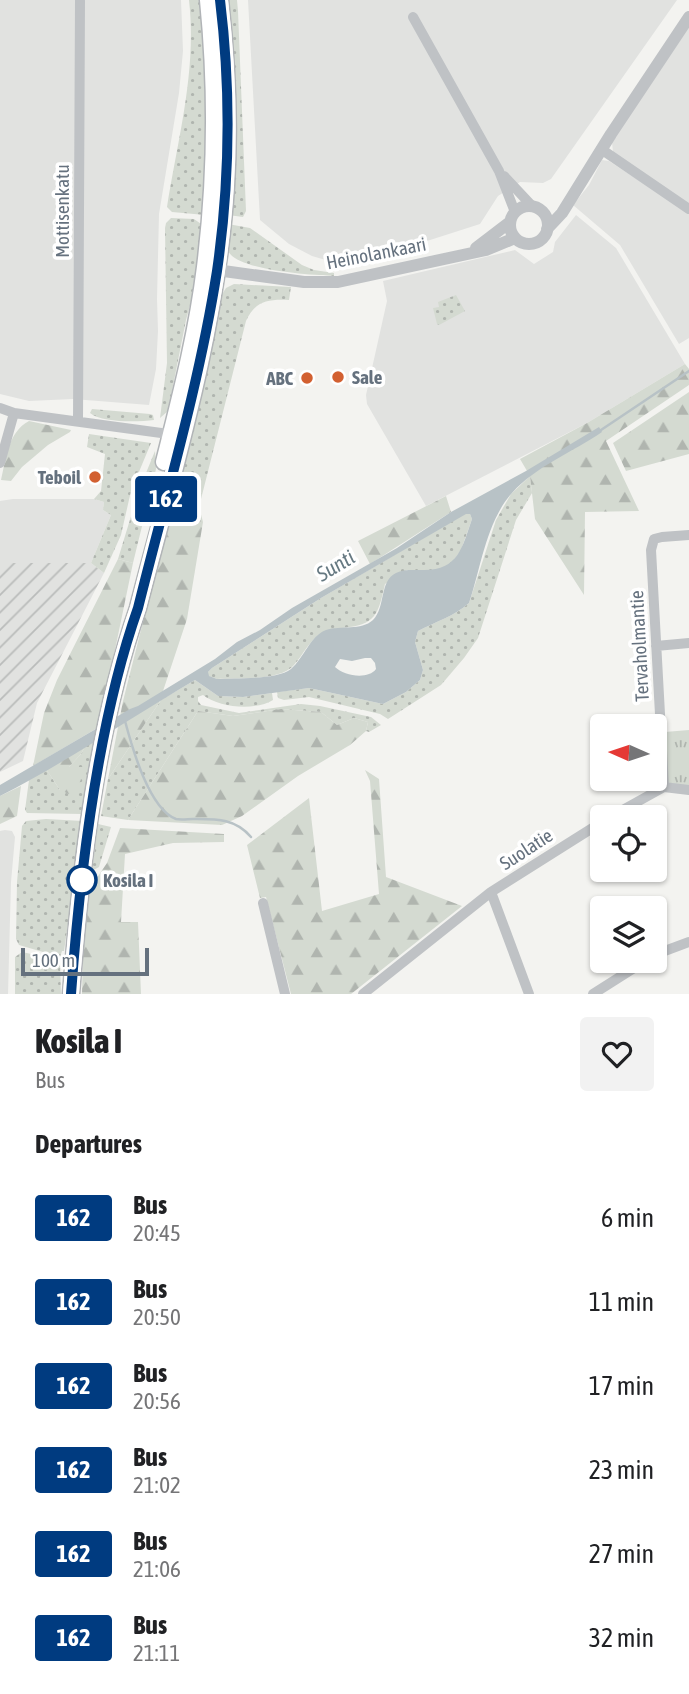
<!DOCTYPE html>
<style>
:root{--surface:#fff;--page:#f2f2f2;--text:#202124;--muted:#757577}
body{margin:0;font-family:"Asap Condensed",sans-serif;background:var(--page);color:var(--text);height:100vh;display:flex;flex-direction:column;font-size:26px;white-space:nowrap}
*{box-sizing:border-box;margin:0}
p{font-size:23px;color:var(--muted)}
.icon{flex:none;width:38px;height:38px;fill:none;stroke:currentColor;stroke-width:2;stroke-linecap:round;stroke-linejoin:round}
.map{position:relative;height:994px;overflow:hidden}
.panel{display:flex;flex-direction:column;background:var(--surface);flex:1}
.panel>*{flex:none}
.badge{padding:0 14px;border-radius:5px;font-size:24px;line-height:46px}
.needle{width:46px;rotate:273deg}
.buttons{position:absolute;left:590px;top:714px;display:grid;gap:14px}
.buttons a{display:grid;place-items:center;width:77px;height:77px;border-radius:7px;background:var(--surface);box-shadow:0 2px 5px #0004;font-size:35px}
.scale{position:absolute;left:21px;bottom:18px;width:128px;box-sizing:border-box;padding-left:7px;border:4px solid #65717e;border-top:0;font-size:19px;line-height:24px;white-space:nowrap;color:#65717e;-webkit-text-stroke:5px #fff;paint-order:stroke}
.map>.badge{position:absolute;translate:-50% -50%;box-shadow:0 0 0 4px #fff}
h2{padding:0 35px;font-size:26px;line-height:63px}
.round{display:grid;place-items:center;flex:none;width:74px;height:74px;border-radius:7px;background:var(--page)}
.overview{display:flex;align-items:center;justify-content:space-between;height:119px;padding:0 35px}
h1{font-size:33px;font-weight:800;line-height:52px}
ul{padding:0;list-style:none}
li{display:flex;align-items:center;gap:21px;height:84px;padding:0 35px}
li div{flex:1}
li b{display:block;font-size:26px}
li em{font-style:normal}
li .badge{min-width:77px;font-weight:700;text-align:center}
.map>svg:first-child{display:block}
</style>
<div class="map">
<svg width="689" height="994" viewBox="0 0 689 994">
<defs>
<pattern id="industrial-furrows" width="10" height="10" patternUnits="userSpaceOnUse" patternTransform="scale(1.75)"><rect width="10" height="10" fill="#e1e2e0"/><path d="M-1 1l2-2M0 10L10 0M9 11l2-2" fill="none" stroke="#babcbb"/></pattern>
<pattern id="grass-dots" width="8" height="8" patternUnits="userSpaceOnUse" patternTransform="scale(1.75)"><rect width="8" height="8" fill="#d4dad1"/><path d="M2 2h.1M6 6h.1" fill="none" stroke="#b0b5af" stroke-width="1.8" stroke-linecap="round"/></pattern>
<pattern id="forest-firs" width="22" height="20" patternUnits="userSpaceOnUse" patternTransform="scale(1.75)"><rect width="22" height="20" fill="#d4dad1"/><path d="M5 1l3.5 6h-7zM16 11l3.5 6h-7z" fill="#b0b5af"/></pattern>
<pattern id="park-tufts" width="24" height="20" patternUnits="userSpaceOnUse" patternTransform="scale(1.75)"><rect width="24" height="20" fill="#d4dad1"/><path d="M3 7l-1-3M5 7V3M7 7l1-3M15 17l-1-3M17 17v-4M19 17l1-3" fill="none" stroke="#b0b5af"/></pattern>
</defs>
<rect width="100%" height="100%" fill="#f3f3f0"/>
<path fill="#e1e2e0" d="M0,0H181L183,51L179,93L159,214L157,299L158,331L156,369L149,405L73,399L29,401L0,394Z
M248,0H677L551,179L543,183L520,182L498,196L480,224L427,241L341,261H329L312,256L289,244L260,220Z
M689,27V206L613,152L612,142Z
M602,160L609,161L689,213V338L679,344L620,245L573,205L589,185Z
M576,215L616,248L685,364L587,423L426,506L367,404L366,395L387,301L383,281L515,250L534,264L553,252L555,242Z
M13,499H94L104,502L103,510L111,515L91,563H0V501Z
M5,830L12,831L15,837L11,882L8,994H0V831Z"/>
<path fill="url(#industrial-furrows)" d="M0,563H91L104,573L37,703L23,761L0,772Z"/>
<path fill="url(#grass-dots)" d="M189,0H203L211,100L205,215L172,212L167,207C178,138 197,70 189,0Z
M227,0H237L238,11L246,211L243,217L228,215Z
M171,218L194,219L204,226L200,269L186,320L168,411L160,418L167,363L165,228L166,223Z
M228,224L250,228L302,265L314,270L334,273V276C313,275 238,271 228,251C224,244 228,232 228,224Z
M234,284L291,287L289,300C268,299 255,301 246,321L199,507L203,522L169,519L221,296L226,288Z
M456,295L465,311L439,325L437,324L433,308L439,307L438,302Z
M92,409L150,414L153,415L154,420C138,422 102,423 90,413Z
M89,434L151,443L131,491L121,535L104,573L91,563L111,515L103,510L104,502L94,499L101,491L105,454L87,447Z
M155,451L156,469L133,563L118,559L139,490Z
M530,476L532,493L516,520L478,638L464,658L441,685L388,719L380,714L309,697L284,700L278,698L277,692L309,688L383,704L406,692L420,680L423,670L415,642L418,631C435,622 455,616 469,603L496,520L511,494Z
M466,513L470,514L472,519L461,550L451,564L435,571L407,570L385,584C378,615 376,625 342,628C335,629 328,629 322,633C310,639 303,655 294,665C281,681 238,678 217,679L208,676V672L212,668L321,598Z
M195,680L218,696L243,697L272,693L273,700C255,711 220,708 203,695L198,697V701L201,705L239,713L301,704L320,706L371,717L381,725L369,732L366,731L368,722L354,718L337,725L321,712L281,709L233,716L198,711L128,820L101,816L108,779L161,700Z
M94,742L82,814L27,813L25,810L29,780L46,769L60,790L68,768L81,754L85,746Z
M46,819L83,821L64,951H62L60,957L19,945L16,939L17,882L22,826L26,821Z
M98,824L111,827L99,867L92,871Z
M22,952L45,957L60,964L61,994H15V957Z"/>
<path fill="url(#forest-firs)" d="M685,364L689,369V385L606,441L639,511L585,512L584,595L535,519L530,476L520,459L587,423Z
M689,392V454L626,471L613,443Z
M29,421L71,430L70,432L48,445L22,467L11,481L1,480C6,459 8,432 29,421Z
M446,496L451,512L370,564L358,541Z
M169,519L203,522L187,619L159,703L108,779L123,701Z
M118,559L133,563L99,727L33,766L44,713L57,680Z
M281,709L321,712L337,725L354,718L368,722L366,731L350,745L298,776L242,816L222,825L128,820L198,711L233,716Z
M85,746L81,754L69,767H83L79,790L69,794L60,790L46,769Z
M365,770L379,779L386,877L462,906L351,994H291L266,897L260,898L247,845L309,798L322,911L379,894L370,781Z
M21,786L17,816L0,824V796Z
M120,828L224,834V842L173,843L125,854L121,922H138L141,994H82L83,956L90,888L107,863Z"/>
<path fill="url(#park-tufts)" d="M689,730V786L668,783L665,732Z"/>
<path fill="#b8c2c6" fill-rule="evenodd" d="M599,427L602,432C573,452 536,466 512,493C486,522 481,568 469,603C455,616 435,622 418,631L415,642L423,670L420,680L406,692L383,704L309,688L243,697L218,696L195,680C130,718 67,762 0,796V785L130,709L138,706L215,659L237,642L260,630L292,608L397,548L451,512L526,471ZM466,514H470L472,519C462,548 458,571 422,570C414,570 403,569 396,573C379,581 386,607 373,620C361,631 341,625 326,630C310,636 304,658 291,669C277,680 235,678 217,679L209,676L208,672L212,668L321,598ZM365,658H371L375,663L376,669C368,680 344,676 335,667L340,659L352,661Z"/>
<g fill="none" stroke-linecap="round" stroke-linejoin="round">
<path stroke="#b8c2c6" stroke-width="2.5" d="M601,430L689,371
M125,721C132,747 149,809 176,819C181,820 188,819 193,819C216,819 235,818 251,837"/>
<defs>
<path id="trunk" d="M164,462C180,398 197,333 205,267C216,178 217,90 208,0
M71,994C81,865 96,730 138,608C174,469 217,329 226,186C230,124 227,62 220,0"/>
</defs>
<use href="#trunk" stroke="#b1b4b7" stroke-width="19"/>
<path stroke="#bfc2c5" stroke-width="10" d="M413,17L499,171L515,212
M601,149L689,209
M504,176L532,206
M0,408L14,413
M78,421L80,1
M0,463L14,413L176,435
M656,646L689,643
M664,787L651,550L654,539L662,537L689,535
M610,817L664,787L689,790
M491,892L529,994
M263,903L285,994
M654,955L689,942
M363,994L491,892L602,822
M593,994L645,961"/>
<path stroke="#bfc2c5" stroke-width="12" d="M510 225a19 19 0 1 1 38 0a19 19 0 1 1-38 0Z
M547,229L562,213L611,134L689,17
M476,248L510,222
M209,269L304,282H338L486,250L515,238"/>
<use href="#trunk" stroke="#fff" stroke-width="16"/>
</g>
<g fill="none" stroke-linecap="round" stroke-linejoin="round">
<defs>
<path id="line" d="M71,994C80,871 97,724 138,608C166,496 199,385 217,271C230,181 231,90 220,0"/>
</defs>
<use href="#line" stroke="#fff" stroke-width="16"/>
<use href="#line" stroke="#003b80" stroke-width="10"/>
</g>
<g fill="#d26031" stroke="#fff" stroke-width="2.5">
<circle cx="338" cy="377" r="7"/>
<circle cx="307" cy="378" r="7"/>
<circle cx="95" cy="477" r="7"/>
</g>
<circle fill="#fff" stroke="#003b80" stroke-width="3.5" cx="82" cy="880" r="14"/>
<g text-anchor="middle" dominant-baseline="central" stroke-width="7" stroke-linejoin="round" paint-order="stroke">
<g font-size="19" fill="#65717e" stroke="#fff">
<text transform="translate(62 211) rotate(-90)">Mottisenkatu</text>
<text transform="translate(376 253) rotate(-11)">Heinolankaari</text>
<text transform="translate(639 646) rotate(-93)">Tervaholmantie</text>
<text transform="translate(526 849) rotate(-33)">Suolatie</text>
</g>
<g font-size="19" font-weight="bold" fill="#65717e" stroke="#fff" text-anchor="end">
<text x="352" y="377" text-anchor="start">Sale</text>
<text x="293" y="378">ABC</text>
<text x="81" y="477">Teboil</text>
</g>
<g font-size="19" font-weight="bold" fill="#65717e" stroke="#fff" text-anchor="start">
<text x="103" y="880">Kosila I</text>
</g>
<g font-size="21" font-style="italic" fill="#667982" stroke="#fff">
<text transform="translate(335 565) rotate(-31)">Sunti</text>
</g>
</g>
</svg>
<div class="buttons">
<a><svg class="needle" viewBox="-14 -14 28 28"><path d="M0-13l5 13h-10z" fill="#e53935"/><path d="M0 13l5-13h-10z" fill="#757577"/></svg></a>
<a><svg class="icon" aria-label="locate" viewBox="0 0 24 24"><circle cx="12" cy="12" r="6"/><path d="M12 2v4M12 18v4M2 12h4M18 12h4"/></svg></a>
<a><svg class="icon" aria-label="layers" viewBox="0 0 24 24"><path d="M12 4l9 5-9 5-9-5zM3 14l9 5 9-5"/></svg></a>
</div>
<div class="scale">100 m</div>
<b class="badge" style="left:166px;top:499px;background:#003b80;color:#fff">162</b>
</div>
<section class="panel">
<div class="overview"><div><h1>Kosila I</h1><p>Bus</p></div><a class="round"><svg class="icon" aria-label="heart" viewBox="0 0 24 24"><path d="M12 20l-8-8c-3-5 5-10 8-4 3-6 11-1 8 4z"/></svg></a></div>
<h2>Departures</h2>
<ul>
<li><span class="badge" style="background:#003b80;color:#fff">162</span><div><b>Bus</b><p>20:45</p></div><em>6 min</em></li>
<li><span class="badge" style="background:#003b80;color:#fff">162</span><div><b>Bus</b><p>20:50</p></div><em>11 min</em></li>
<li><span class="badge" style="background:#003b80;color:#fff">162</span><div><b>Bus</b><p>20:56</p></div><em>17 min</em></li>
<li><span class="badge" style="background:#003b80;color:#fff">162</span><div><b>Bus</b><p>21:02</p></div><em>23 min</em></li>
<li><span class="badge" style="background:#003b80;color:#fff">162</span><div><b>Bus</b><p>21:06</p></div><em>27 min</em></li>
<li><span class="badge" style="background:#003b80;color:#fff">162</span><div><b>Bus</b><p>21:11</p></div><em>32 min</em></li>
</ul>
</section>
